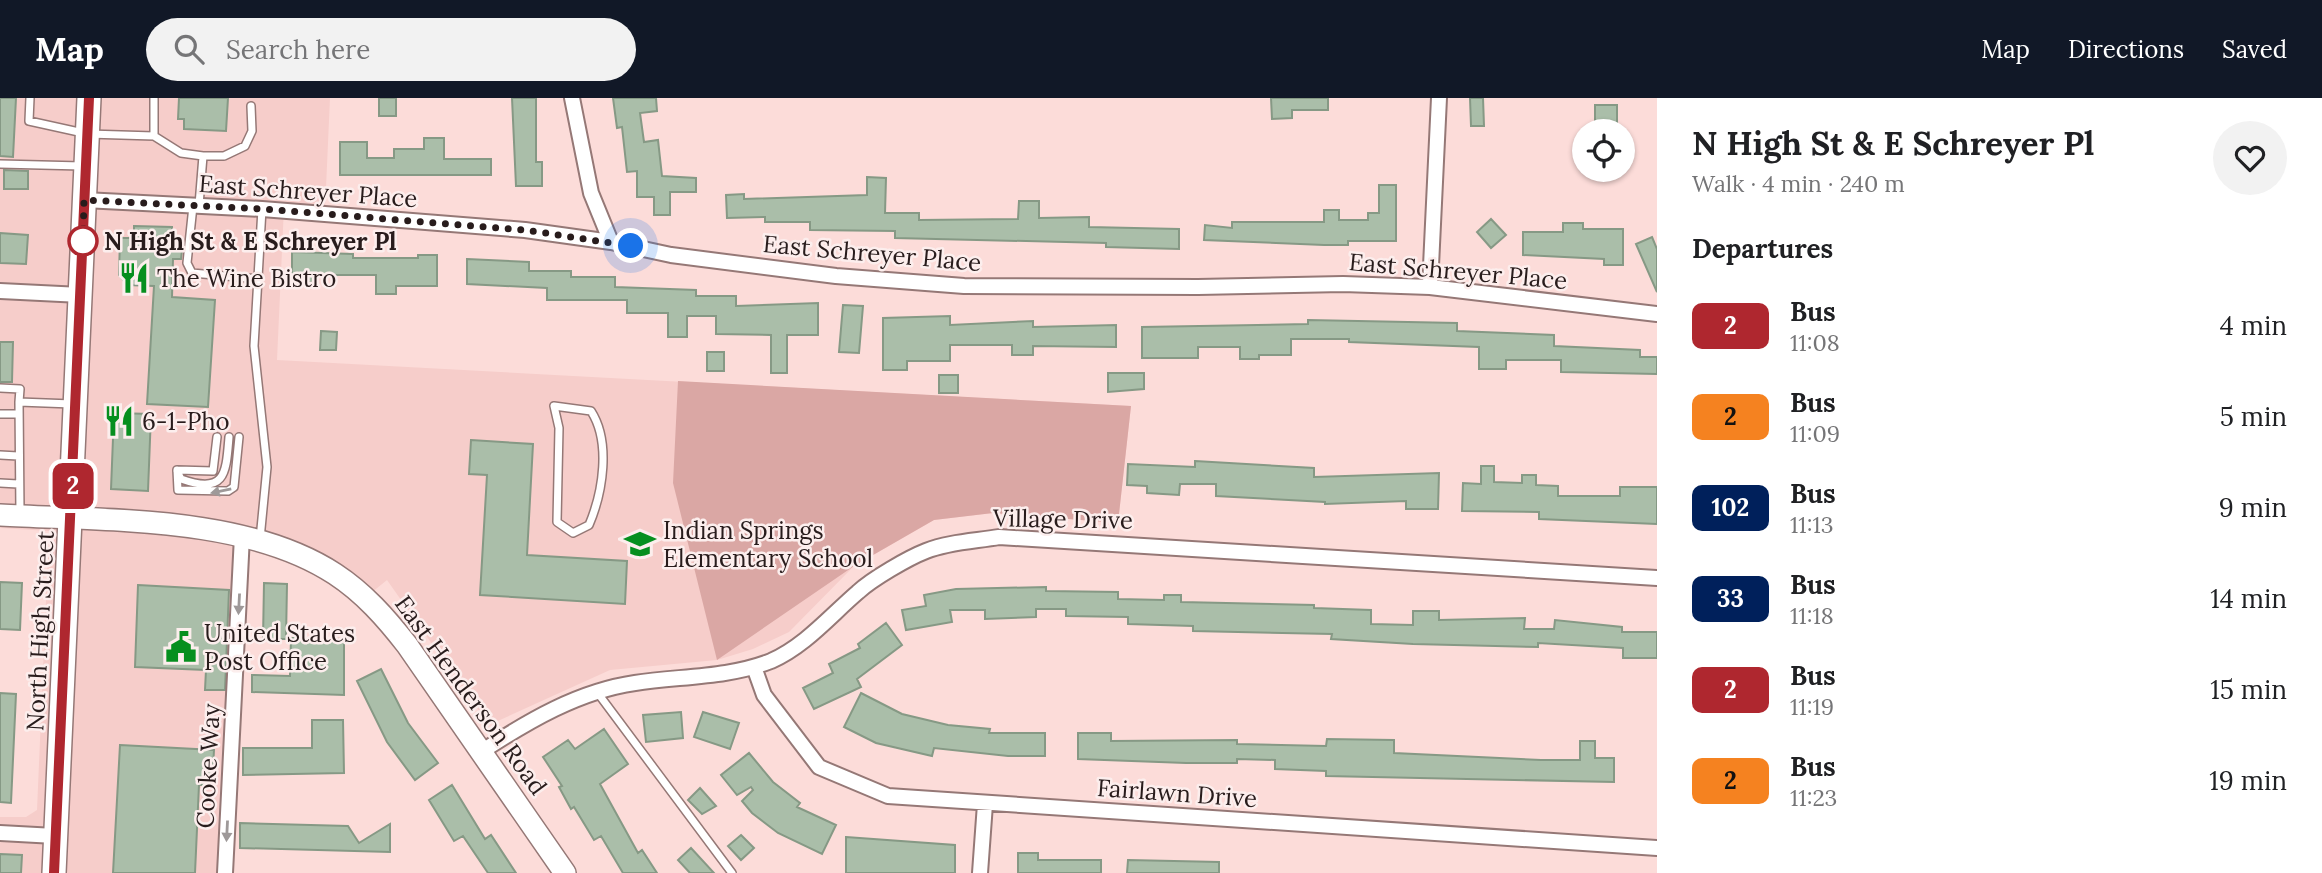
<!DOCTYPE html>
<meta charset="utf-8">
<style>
:root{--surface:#fff;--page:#f2f2f2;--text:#202124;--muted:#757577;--accent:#111827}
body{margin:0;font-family:Lora,serif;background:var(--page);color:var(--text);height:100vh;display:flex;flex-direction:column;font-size:26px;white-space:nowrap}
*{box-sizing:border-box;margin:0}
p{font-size:23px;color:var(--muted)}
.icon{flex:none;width:38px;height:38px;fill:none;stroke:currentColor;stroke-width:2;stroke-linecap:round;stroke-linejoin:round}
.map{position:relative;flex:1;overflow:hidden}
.drawer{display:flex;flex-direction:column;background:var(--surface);width:665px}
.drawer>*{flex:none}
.badge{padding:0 14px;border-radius:10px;font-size:24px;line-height:46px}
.buttons{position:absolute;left:1572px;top:21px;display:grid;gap:14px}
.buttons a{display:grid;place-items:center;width:63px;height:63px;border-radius:50%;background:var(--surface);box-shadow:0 2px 5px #0004;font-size:35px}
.you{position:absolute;width:35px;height:35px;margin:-18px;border:5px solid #fff;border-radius:50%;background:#1a73e8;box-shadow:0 0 0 10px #1a73e833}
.map>.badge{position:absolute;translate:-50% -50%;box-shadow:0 0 0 4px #fff}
h2{padding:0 35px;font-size:26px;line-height:63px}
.round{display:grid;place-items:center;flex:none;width:74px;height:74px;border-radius:37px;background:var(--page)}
.headline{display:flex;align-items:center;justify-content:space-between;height:119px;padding:0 35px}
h1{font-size:33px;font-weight:700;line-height:52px}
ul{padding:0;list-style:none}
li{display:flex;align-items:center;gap:21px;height:91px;padding:0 35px}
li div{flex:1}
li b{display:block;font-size:26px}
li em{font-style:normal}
li .badge{min-width:77px;font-weight:700;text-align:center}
header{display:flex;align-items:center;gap:42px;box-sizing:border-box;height:98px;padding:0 35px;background:var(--accent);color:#fff}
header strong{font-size:33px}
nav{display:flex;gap:38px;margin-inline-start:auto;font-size:24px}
.search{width:490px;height:63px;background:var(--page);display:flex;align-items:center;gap:18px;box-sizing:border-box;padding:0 24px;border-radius:38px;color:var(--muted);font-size:26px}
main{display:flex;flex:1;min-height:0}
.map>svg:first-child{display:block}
</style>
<header>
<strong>Map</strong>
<div class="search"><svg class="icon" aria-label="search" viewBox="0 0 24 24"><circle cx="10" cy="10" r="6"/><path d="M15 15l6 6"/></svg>Search here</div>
<nav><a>Map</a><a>Directions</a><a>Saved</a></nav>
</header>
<main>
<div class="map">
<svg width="1657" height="775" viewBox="0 0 1657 775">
<rect width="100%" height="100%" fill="#fcdcd9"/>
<path fill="#f6cdca" d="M0,0H330L325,112L284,109L277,262L1131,308L1118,425L993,415L934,422L854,468L789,534L753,551L717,562L610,572L489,627L387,482L371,495L243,432L225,775H0V719H26L37,712L49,433L0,430Z"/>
<path fill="#daa7a4" d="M678,283L1131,308L1118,425L993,415L934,422L854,468L717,562L673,385Z"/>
<path fill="#aabea9" stroke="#869985" stroke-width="2" d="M0,0H16L13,59L0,58Z
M179,0H228L226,33L184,31V21H178Z
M379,0H396V18H379Z
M512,0H536V64H542V88H516Z
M613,0H656L657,13L640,15L644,44L658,42L662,78L696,80V94H670V117H654V99H637V73L627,74L622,29L617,30Z
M1271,0H1328V12H1292V20L1272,21Z
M1470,0H1483L1484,28H1471Z
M1595,7H1617V25H1595Z
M424,40H444V61H491V77H340V44H367V60H394V51H424Z
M4,72L28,73V91H4Z
M867,79L886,80L885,115H919V122L1018,121L1019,103H1039V120L1089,119V129L1179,131V151L1106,149V145L895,140V133L810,132V124H765V119L727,120L726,97L744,96V101L867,97Z
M1379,87H1396V143H1348V147H1324L1204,142L1205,127L1232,130V124H1324V112H1339V122H1368V115H1379Z
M1491,121L1506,137L1491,150L1477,134Z
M1563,125H1583V131H1623V167H1604V161L1523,157V134H1563Z
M134,128L172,129V143L183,144L181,161H173L172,199L215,202L208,309L147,306L154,188L127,187L119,177L120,140H134Z
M0,135L28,137L26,166L0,165Z
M1652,139L1657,151V194L1636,146Z
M292,154L353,156V160H418V157H437V188H396V196H376V177H316V184H292Z
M467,161L529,164V173H571V179H615V189L696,192V198H736V208L818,205V237H787V275H771V237L716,236V218H687V239H668V215H627V202H547V190L467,186Z
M843,207L863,208L859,255L839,254Z
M950,218V227L1033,223V229L1116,227V249L1033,248V257H1012V247H950V263H907V272H883V220Z
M1308,222L1457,225V233L1554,237V248L1640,252V259H1657V276L1561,274V262H1506V271H1479V249L1349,244V241H1291V257H1259V261H1240V249H1198V260H1142V229L1308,226Z
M321,233L337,234L336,252H320Z
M0,244H13L12,284H0Z
M707,254H724V273H707Z
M1108,275H1144V291L1108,294Z
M939,277H958V295H939Z
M114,315L151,316L148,393L111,391Z
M471,342L533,346L527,457L627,463L625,506L480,497L487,377L469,376Z
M1195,363L1314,370V379L1439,375L1438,411H1406V403L1325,406V404L1216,398V386H1180L1179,397L1147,395V388L1127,387L1128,366L1195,369Z
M1481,368H1494V384L1522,385V377H1536V387L1558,388V398H1620V389H1657V426L1539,421V414L1462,413L1463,385L1481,386Z
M0,484L22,485L20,532L0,531Z
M264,485L287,486L286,541H263Z
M138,487L229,492L225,592H205L206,572L135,569Z
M1046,489V493L1118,494V501L1164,502V497H1181V504L1314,507V510L1371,512V526L1413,527V513H1439V522L1525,520L1524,531H1554L1555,522L1622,529V534H1657V560H1623V550L1538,545V549L1413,546L1331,541L1332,536L1193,533V528L1128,526V519L1066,518V511H1036V519L985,521V512H950L952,524L906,532L902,512L926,508L924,497L956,491Z
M886,525L902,547L857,581L861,589L814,611L803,590L833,575L829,566L860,550L858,546Z
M291,540L344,541V597L252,594V577L290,578Z
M381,571L408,625L438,665L415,682L387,644L357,583Z
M0,595L16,596L11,705L0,704Z
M861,595L902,616L948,627L990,631L989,635H1045V658H1008L934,650L932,658L876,645L844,629Z
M681,614L683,640L646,644L643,617Z
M703,614L739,625L730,651L694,639Z
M312,622H343L344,675L243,677V650H312Z
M604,631L628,666L600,686L638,755L642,752L657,775H623L601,738L594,742L574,709L571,711L559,689L562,688L543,659L568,642L575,651Z
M1078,635H1111V643L1237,642V646L1326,648L1327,641L1394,642V655L1541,662H1580V643H1595V660H1614V684L1326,678V673L1275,671V662L1237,661V665H1186L1078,661Z
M120,647L214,652L212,687H199L195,775H113Z
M749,655L773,684L800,705L797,709L836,727L822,756L778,735L752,715L742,703L753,692L751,689L737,697L721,677Z
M452,687L485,741L491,737L516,775H488L463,738L454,743L429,702Z
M700,690L716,708L702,716L688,702Z
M240,725L348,728L359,745L390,726V754L240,750Z
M741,737L754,750L741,762L728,748Z
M846,739L955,747V775H846Z
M691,750L714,775H690L678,762Z
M1018,755H1038V762H1101V775H1018Z
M0,756L22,757L21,775H0Z
M1128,762L1219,764V775H1127Z"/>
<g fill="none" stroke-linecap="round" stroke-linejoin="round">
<defs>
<path id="lane" d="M30,0L29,23L88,36L154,38V0
M154,38L181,55L203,58
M0,66L82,68
M199,107L203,58H224L245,48L252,33L251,8
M193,108L187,165L192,175L258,181
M0,290L20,291L19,304
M554,308L591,313C611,344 603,394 589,427L573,435L557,424L559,330Z
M0,316H19
M0,357L18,358
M177,372L178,392L228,393L234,389L239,339
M177,372L213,373L217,339
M177,373L181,381C226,397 226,375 229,339
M0,385L18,386
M20,414L19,304L72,306
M260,441L267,369L254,248L262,111
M597,594L732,775"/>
<path id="street" d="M572,0L591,95L611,144
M84,102L262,111L525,132L611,144L671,157L836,178L964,188L1198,189L1343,186L1430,189L1657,216
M1430,189L1439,0
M0,193L81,197
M754,569L764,597L819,669L888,698L1657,750
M481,654C528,623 579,593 635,585C680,578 728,580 771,563C805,548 830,518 858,494C872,481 908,460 926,453C948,444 976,443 999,439L1657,480
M0,735L55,738
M225,775L242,438
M980,775L985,706"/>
<path id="secondary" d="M0,417C105,423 245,417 335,476C364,495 386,520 407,547L565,775"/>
<path id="primary" d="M54,775L89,0"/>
</defs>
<use href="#lane" stroke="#957876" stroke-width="10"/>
<use href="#street" stroke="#957876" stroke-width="18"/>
<use href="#secondary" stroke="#957876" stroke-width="24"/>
<use href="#primary" stroke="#957876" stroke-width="26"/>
<use href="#lane" stroke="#fff" stroke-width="7"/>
<use href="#street" stroke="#fff" stroke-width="14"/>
<use href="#secondary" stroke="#fff" stroke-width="21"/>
<use href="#primary" stroke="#fff" stroke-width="23"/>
</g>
<defs><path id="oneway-solid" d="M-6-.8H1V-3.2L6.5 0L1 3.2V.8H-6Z" transform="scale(1.75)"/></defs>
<g fill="#9e9999">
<use href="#oneway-solid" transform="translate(221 393) rotate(168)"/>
<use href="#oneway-solid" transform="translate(239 506) rotate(93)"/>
<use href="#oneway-solid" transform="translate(227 733) rotate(93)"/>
</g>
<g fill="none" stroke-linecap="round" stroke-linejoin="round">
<defs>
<path id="line" d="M54,775L89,0"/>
</defs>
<use href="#line" stroke="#fff" stroke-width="16"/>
<use href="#line" stroke="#af272f" stroke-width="10"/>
<path stroke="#281c1c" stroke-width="7" stroke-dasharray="0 12.6" d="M83,143L84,102L262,111L525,132L631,148"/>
</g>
<defs>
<symbol id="restaurant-bare" viewBox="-9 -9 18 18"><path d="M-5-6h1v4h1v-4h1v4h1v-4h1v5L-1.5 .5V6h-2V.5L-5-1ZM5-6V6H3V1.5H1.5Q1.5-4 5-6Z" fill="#068f1f" stroke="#fceeed" stroke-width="2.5" paint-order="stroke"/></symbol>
<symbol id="school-bare" viewBox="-9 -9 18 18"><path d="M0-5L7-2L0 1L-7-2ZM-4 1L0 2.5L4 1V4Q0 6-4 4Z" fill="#068f1f" stroke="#fceeed" stroke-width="2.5" paint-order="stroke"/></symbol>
<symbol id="civic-bare" viewBox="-9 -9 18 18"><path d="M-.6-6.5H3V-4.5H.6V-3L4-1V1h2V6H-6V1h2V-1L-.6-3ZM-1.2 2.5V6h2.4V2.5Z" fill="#068f1f" stroke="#fceeed" stroke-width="2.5" paint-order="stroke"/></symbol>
</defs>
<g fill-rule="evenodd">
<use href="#restaurant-bare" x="112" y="158" width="44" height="44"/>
<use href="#restaurant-bare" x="97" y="301" width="44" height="44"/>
<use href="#school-bare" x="618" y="424" width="44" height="44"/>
<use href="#civic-bare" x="159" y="527" width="44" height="44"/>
</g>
<circle fill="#fff" stroke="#af272f" stroke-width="3.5" cx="83" cy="143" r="14"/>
<g text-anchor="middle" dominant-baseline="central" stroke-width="5" stroke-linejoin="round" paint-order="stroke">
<g font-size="24" fill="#281c1c" stroke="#fceeed">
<text transform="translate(308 93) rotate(4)">East Schreyer Place</text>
<text transform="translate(872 155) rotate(5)">East Schreyer Place</text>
<text transform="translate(1458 173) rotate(5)">East Schreyer Place</text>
<text transform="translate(1063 421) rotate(1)">Village Drive</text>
<text transform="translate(40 533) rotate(-87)">North High Street</text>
<text transform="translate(471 597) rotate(54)">East Henderson Road</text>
<text transform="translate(208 668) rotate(-87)">Cooke Way</text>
<text transform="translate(1177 695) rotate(4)">Fairlawn Drive</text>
</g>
<g font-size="24" font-weight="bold" fill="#281c1c" stroke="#fceeed" text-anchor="start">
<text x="104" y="143">N High St &amp; E Schreyer Pl</text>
</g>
<g font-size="24" fill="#281c1c" stroke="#fceeed" text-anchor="start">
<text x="157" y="180">The Wine Bistro</text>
<text x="142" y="323">6-1-Pho</text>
<text x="663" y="432">Indian Springs<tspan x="663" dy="28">Elementary School</tspan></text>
<text x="204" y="535">United States<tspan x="204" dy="28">Post Office</tspan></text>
</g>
</g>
</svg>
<div class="buttons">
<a><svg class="icon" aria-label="locate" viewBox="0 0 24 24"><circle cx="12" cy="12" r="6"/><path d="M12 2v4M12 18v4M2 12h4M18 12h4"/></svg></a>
</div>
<div class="you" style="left:631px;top:148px"></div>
<b class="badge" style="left:73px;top:388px;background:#af272f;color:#fff">2</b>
</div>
<section class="drawer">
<div class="headline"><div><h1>N High St &amp; E Schreyer Pl</h1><p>Walk · 4 min · 240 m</p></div><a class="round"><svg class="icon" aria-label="heart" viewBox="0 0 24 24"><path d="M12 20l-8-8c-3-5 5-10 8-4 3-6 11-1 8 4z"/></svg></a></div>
<h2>Departures</h2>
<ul>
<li><span class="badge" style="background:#af272f;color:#fff">2</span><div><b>Bus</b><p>11:08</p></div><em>4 min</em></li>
<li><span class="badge" style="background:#f58220;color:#111">2</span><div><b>Bus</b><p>11:09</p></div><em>5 min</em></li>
<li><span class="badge" style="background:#00205b;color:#fff">102</span><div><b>Bus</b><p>11:13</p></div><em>9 min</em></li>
<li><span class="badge" style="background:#00205b;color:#fff">33</span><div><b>Bus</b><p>11:18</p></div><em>14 min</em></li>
<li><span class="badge" style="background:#af272f;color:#fff">2</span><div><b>Bus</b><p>11:19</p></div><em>15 min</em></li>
<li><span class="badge" style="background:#f58220;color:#111">2</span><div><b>Bus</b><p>11:23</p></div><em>19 min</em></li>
</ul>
</section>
</main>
